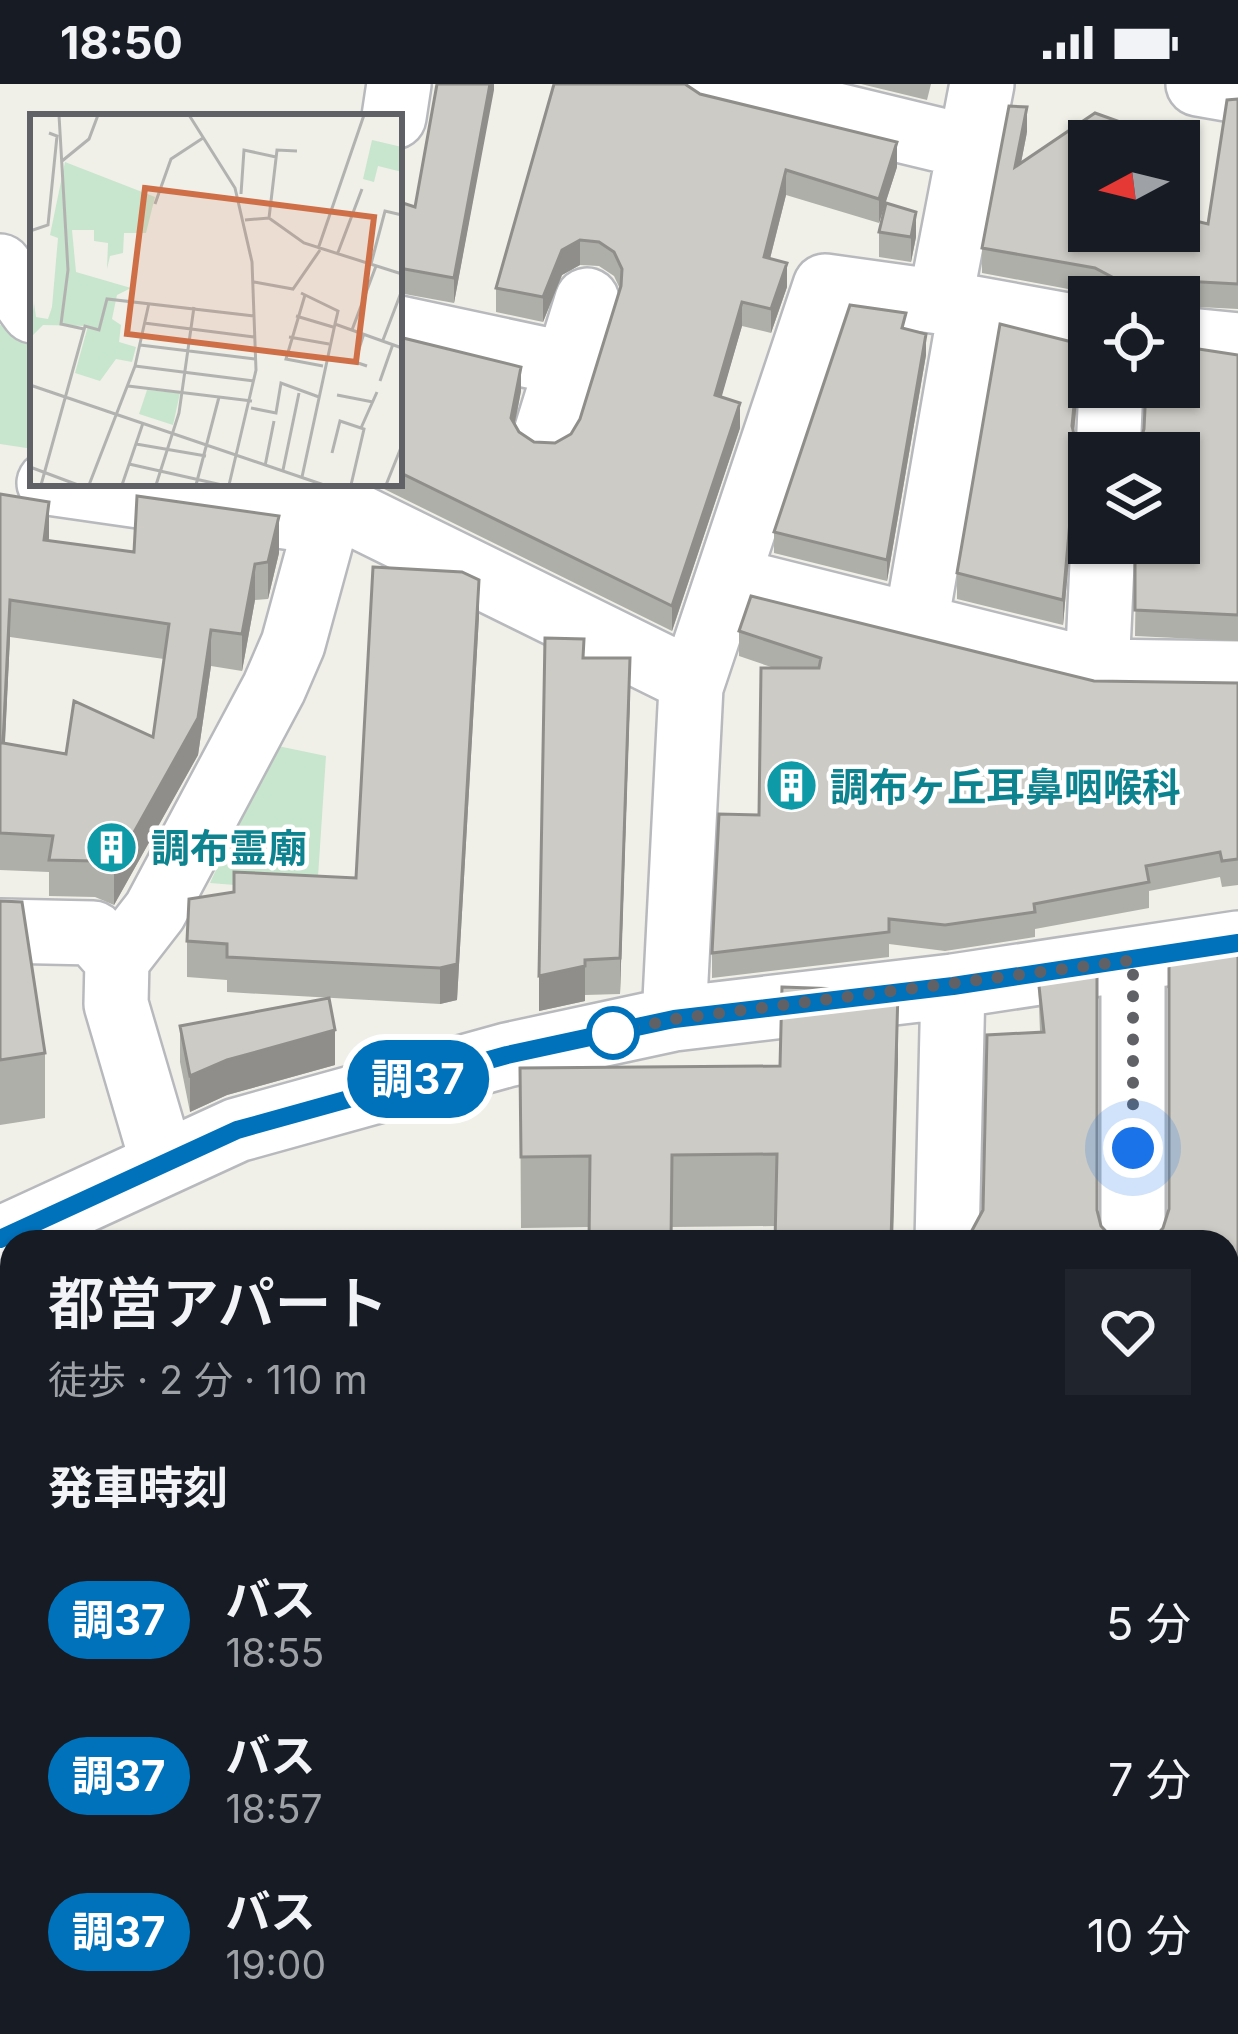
<!DOCTYPE html>
<html lang="ja">
<meta charset="utf-8">
<style>
:root{--surface:#171b24;--page:#20242c;--text:#f1f3f6;--muted:#9ea1a6}
body{margin:0;font-family:Inter,"Noto Sans JP",sans-serif;background:var(--page);color:var(--text);height:100vh;display:flex;flex-direction:column;font-size:45px;white-space:nowrap}
*{box-sizing:border-box;margin:0}
p{font-size:39px;color:var(--muted)}
.icon{flex:none;width:66px;height:66px;fill:none;stroke:currentColor;stroke-width:2;stroke-linecap:round;stroke-linejoin:round}
.map{position:relative;flex:1;overflow:hidden}
.details{position:absolute;left:0px;top:1146px;width:1239px;height:804px;display:flex;flex-direction:column;background:var(--surface);border-radius:36px 36px 0 0;box-shadow:0 3px 9px #0004}
.details>*{flex:none}
.badge{padding:0 24px;border-radius:39px;font-size:42px;line-height:78px}
.needle{width:78px;rotate:263deg}
.controls{position:absolute;left:1068px;top:36px;display:grid;gap:24px}
.controls a{display:grid;place-items:center;width:132px;height:132px;border-radius:0px;background:var(--surface);box-shadow:0 3px 9px #0004;font-size:60px}
.you{position:absolute;width:60px;height:60px;margin:-30px;border:9px solid #fff;border-radius:50%;background:#1a73e8;box-shadow:0 0 0 18px #1a73e833}
.map>.badge{position:absolute;translate:-50% -50%;box-shadow:0 0 0 6px #fff}
h2{padding:0 48px;font-size:45px;line-height:108px}
.round{display:grid;place-items:center;flex:none;width:126px;height:126px;border-radius:0px;background:var(--page)}
.overview{display:flex;align-items:center;justify-content:space-between;height:204px;padding:0 48px}
h1{font-size:57px;font-weight:600;line-height:90px}
ul{padding:0;list-style:none}
li{display:flex;align-items:center;gap:36px;height:156px;padding:0 48px}
li div{flex:1}
li b{display:block;font-size:45px}
li em{font-style:normal}
li .badge{min-width:132px;font-weight:700;text-align:center}
.status{display:flex;justify-content:space-between;align-items:center;height:84px;padding:0 60px;background:var(--surface);direction:ltr}
.status svg{height:33px;fill:currentColor}
.map>svg:first-child{display:block}
</style>
<div class="status"><b>18:50</b><svg viewBox="0 0 49 12"><path d="M0 12V9h3v3zM5 12V6h3v6zM10 12V3h3v9zM15 12V0h3v12zM26 1h20v11H26zM47 4h2v5h-2z"/></svg></div>
<div class="map">
<svg width="1238" height="1950" viewBox="0 0 1238 1950">
<rect width="100%" height="100%" fill="#f0f0e9"/>
<path fill="#c8e5ce" d="M0,241L33,245V365L0,360Z
M273,661L326,672L317,808L210,799Z
M31,1938H376L377,1950H27Z"/>
<g fill="none" stroke-linecap="round" stroke-linejoin="round">
<defs>
<path id="minor" d="M708,0L969,63
M982,0L940,218L1089,245
M1198,0L1238,7
M394,33L399,0
M0,182L33,227
M399,244L567,280
M1179,255L1238,261
M546,349L587,216
M1108,369L1111,303
M49,399L327,439
M333,420L680,591L691,603L674,935
M729,495L1097,587L1238,589
M915,545L970,227
M1097,587L1103,459
M691,603L825,202L940,218
M0,847L93,849L117,876
M163,1080L116,920L117,876L155,827L274,604L293,560L337,399
M0,1155L237,1046L507,971L674,935L953,902L1238,859
M947,1158L953,902
M1133,1158V876
M1227,1413H1238
M1227,1821L1238,1822
M0,1843H12
M952,1938V1950"/>
</defs>
<use href="#minor" stroke="#b8b9bd" stroke-width="68"/>
<use href="#minor" stroke="#fff" stroke-width="63"/>
</g>
<path fill="#afafa9" fill-rule="evenodd" d="M494,0L454,219L399,209V171L415,123Z
M861,0H931L927,16Z
M700,10L897,83L879,139L786,111L770,175L787,203L771,249L742,242L721,313L740,344L672,547L372,399H399V253L521,307L515,340L519,348L534,358L555,359L571,350L580,335L620,205L614,192L599,182L580,181L562,191L543,238L496,228V204Z
M1238,15V225L1179,222V213H1102L1095,210L982,189V164L1027,48L1021,79L1134,57L1089,147L1208,140Z
M879,148L916,153L911,178L879,173Z
M906,245L926,271L887,497L774,469V448Z
M1238,271V557L1135,552L1138,364L1144,345Z
M1080,286L1074,350L1076,359L1089,374V427L1086,428L1072,441L1063,541L957,515V489Z
M0,410L49,457L134,468L279,469L268,515L255,516L242,587L211,582L198,671L114,821L95,813L49,812V788L0,786ZM10,553L164,575L153,653L66,670L5,659Z
M479,532L457,916L440,920L227,908V896L187,893V857L356,794Z
M739,547L1094,597L1238,599V801L1222,803L1220,793L1149,807V824L1035,845V853L945,867L889,860V873L712,894V869L759,731L774,584L739,572Z
M584,574L630,609L620,910L585,911V917L539,927Z
M0,817L45,969V1034L0,1041Z
M1238,862V1377L1227,1379V1158L1152,1156L1163,1144L1169,1125L1227,869Z
M1038,893L1101,1142L1114,1156L983,1126L1040,948Z
M180,942L335,981L227,1011L190,1028L180,978Z
M898,978L775,1142L672,1143V1158H589V1143L521,1144L520,984L780,982Z
M0,1271H12V1811L0,1810Z
M1227,1414L1238,1416V1785L1227,1783Z"/>
<path fill="#8f8e8a" d="M490,0H494V6L454,219V194Z
M1027,23V48L1015,109V83Z
M897,58V83L879,139V115Z
M786,86V111L764,198V173Z
M916,128V153L911,178V153Z
M580,156V181L562,191L543,238V213L562,166Z
M787,179V203L771,249V225Z
M1165,196V213H1148L1149,209Z
M742,218V242L715,336V311Z
M926,250V271L887,497V476Z
M1080,260V286L1072,367V342Z
M521,283V307L511,358V334Z
M740,319V344L672,547V522Z
M1089,401V427L1086,428L1072,441L1063,541V516L1072,415L1086,402Z
M49,418V454L44,492V456Z
M279,432V469L268,515V478Z
M255,480V516L242,587V550Z
M479,496V532L457,916L440,920V884Z
M10,516V553L3,696V659Z
M211,546V582L198,671L114,821V784Z
M630,574V609L620,910V874Z
M585,882V917L539,927V892Z
M898,907V978L893,1158H891Z
M335,946V981L227,1011L190,1028V992L227,976Z"/>
<path fill="#cccbc5" stroke="#8f8e8a" stroke-width="3" fill-rule="evenodd" d="M437,0H490L454,194L399,184L403,119L415,123Z
M554,0H685L700,10L897,58L879,115L786,86L764,173L787,179L771,225L742,218L715,311L740,319L672,522L399,388V253L521,283L511,334L519,348L534,358L555,359L571,350L580,335L621,202L622,185L614,168L599,158L580,156L562,166L543,213L496,204Z
M1238,15V200L1165,196L1149,209L1148,213H1126L1125,200L1095,184L982,164L1009,22L1027,23L1015,83L1095,29L1134,43L1130,57H1089V147H1179V133L1208,140L1227,16Z
M886,119L916,128L911,153L879,148Z
M850,221L906,229L902,244L926,250L887,476L774,448Z
M1000,240L1080,260L1072,342L1076,359L1089,374V401L1086,402L1072,415L1063,516L957,489Z
M1179,262L1238,271V531L1135,526V459H1179V369H1131L1138,364L1144,345L1146,303H1179Z
M0,410L49,418L44,456L134,468L137,412L279,432L268,478L255,480L242,550L211,546L198,634L114,784L95,777L49,776L53,752L0,749ZM10,516L169,540L153,653L74,617L66,670L3,659Z
M373,483L462,488L479,496L457,880L440,884L227,873V860L187,857L189,815L234,808V788L356,794Z
M751,512L1094,597L1238,599V775L1222,777L1220,768L1146,782L1149,798L1034,820L1035,828L945,841L889,835V848L712,869L719,730L759,731L761,584H819L821,574L739,547Z
M545,554L584,555L583,574H630L620,874L585,876V882L539,892Z
M0,817L22,818L45,969L0,976Z
M1238,862V1344L1227,1346V1158H1144L1152,1156L1163,1144L1169,1125V873L1227,869V864Z
M1097,884V1126L1101,1142L1114,1156L1123,1158H969V1152L983,1126L987,951L1044,948L1038,893Z
M782,903L898,907L891,1158H775L777,1070L672,1071L671,1158H589L590,1072L521,1073L520,984L780,982Z
M329,914L335,946L227,976L190,992L180,942Z
M0,1271H12V1760H0Z
M1227,1414L1238,1416V1752L1227,1750Z
M992,1938H1084L1085,1950H992Z
M775,1945L834,1948V1950H775Z"/>
<g fill="none" stroke-linecap="round" stroke-linejoin="round">
<defs>
<path id="line" d="M0,1155L237,1046L507,971L674,935L953,902L1238,859"/>
</defs>
<use href="#line" stroke="#fff" stroke-width="27"/>
<use href="#line" stroke="#0072bc" stroke-width="18"/>
<path stroke="#606167" stroke-width="12" stroke-dasharray="0 21.6" d="M613,949L674,935L1133,876V1064"/>
</g>
<defs>
<symbol id="building-disc" viewBox="-11 -11 22 22"><circle r="9.5" fill="#0f9aa8" stroke="#fff"/><path d="M-4-6H4V6H1V3H-1V6H-4ZM-2.5-4.3h1.7v1.8h-1.7ZM.8-4.3h1.7v1.8H.8ZM-2.5-1h1.7V.8h-1.7ZM.8-1h1.7V.8H.8Z" fill="#fff"/></symbol>
</defs>
<g fill-rule="evenodd">
<use href="#building-disc" x="762" y="672" width="59" height="59"/>
<use href="#building-disc" x="82" y="734" width="59" height="59"/>
</g>
<circle fill="#fff" stroke="#0072bc" stroke-width="6" cx="613" cy="949" r="24"/>
<g text-anchor="middle" dominant-baseline="central" stroke-width="9" stroke-linejoin="round" paint-order="stroke">
<g font-size="39" font-weight="bold" fill="#0d838f" stroke="#fff" text-anchor="start">
<text x="830" y="702">調布ヶ丘耳鼻咽喉科</text>
<text x="151" y="763">調布霊廟</text>
</g>
</g>
<g transform="translate(30 30)">
<rect width="372" height="372" fill="#f0f0e9"/>
<path d="M342,26L372,33V58L348,52L344,68L333,65ZM35,48L125,83L116,119H94L93,139L80,142L77,155L78,129L64,127V116H42L46,158L101,174L87,181L82,205L91,211L89,228L106,233L102,248L86,245L70,267L45,259L58,212L13,211L0,224L4,189L6,203L18,205L22,193L28,124L20,121ZM117,276L150,279L143,311L109,300Z" fill="#c8e5ce"/>
<path fill="none" stroke="#b2b3b1" stroke-width="3" d="M29,1L38,156L31,210L54,215M159,1L205,74L222,148L226,256L199,371M32,47L59,25L68,1M211,80L214,36L246,43M125,90L141,45L173,24M239,104L247,36L267,37M215,106L239,104L274,129L372,160M0,117L18,111L27,22L19,19M288,135L334,1M307,141L332,75M341,150L355,97L372,101M224,168L263,175L290,136M271,179L308,197L305,210M275,181L256,245L293,252M266,202L303,213M114,209L224,223M322,216L346,152M334,219L325,248L337,252M259,223L299,230M353,226L372,176M110,231L225,245M105,252L224,267M350,267L363,230M0,271L294,371M98,272L222,287M307,281L343,288M221,294L246,299L251,269L289,283M331,314L347,278M106,330L176,342M302,339L310,307L334,315L321,371M99,350L192,371M235,352L244,307M0,353L48,371M253,356L269,279M272,363L305,210L372,234M11,371L55,212L69,216L77,185L224,202M59,371L105,252L119,189M92,371L113,309M126,371L149,299L164,193M166,371L189,283M356,371L372,331"/>
<path fill="#ce6f48" fill-opacity="0.15" stroke="#ce6f48" stroke-width="6" d="M115,74L344,103L326,248L97,220Z"/>
<rect width="372" height="372" fill="none" stroke="#606167" stroke-width="6"/>
</g>
</svg>
<div class="controls">
<a><svg class="needle" viewBox="-14 -14 28 28"><path d="M0-13l5 13h-10z" fill="#e53935"/><path d="M0 13l5-13h-10z" fill="#9ea1a6"/></svg></a>
<a><svg class="icon" aria-label="locate" viewBox="0 0 24 24"><circle cx="12" cy="12" r="6"/><path d="M12 2v4M12 18v4M2 12h4M18 12h4"/></svg></a>
<a><svg class="icon" aria-label="layers" viewBox="0 0 24 24"><path d="M12 4l9 5-9 5-9-5zM3 14l9 5 9-5"/></svg></a>
</div>
<div class="you" style="left:1133px;top:1064px"></div>
<b class="badge" style="left:418px;top:995px;background:#0072bc;color:#fff">調37</b>
<section class="details">
<div class="overview"><div><h1>都営アパート</h1><p>徒歩 · 2 分 · 110 m</p></div><a class="round"><svg class="icon" aria-label="heart" viewBox="0 0 24 24"><path d="M12 20l-8-8c-3-5 5-10 8-4 3-6 11-1 8 4z"/></svg></a></div>
<h2>発車時刻</h2>
<ul>
<li><span class="badge" style="background:#0072bc;color:#fff">調37</span><div><b>バス</b><p>18:55</p></div><em>5 分</em></li>
<li><span class="badge" style="background:#0072bc;color:#fff">調37</span><div><b>バス</b><p>18:57</p></div><em>7 分</em></li>
<li><span class="badge" style="background:#0072bc;color:#fff">調37</span><div><b>バス</b><p>19:00</p></div><em>10 分</em></li>
</ul>
</section>
</div>
